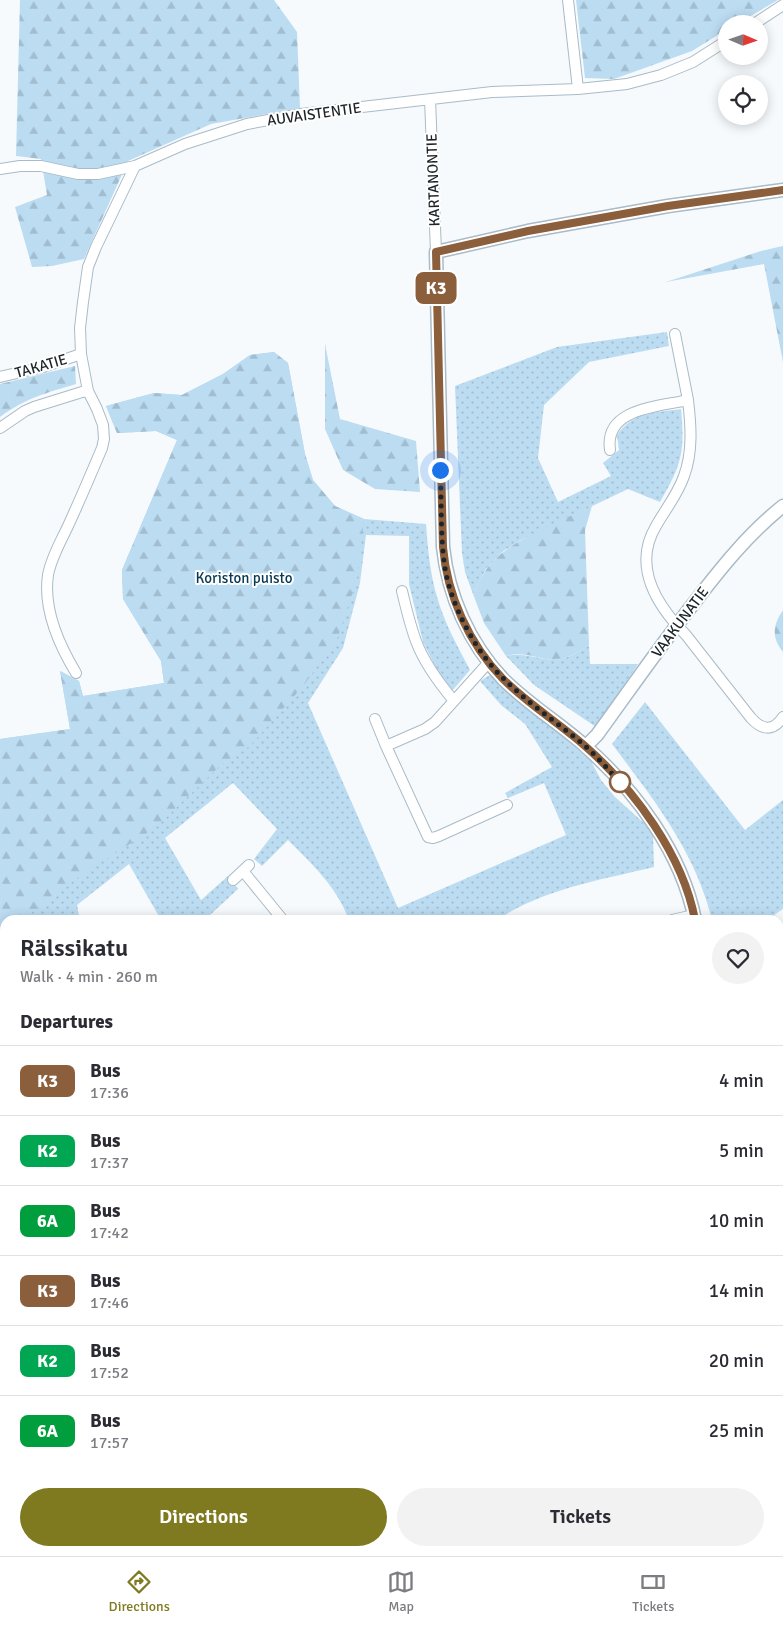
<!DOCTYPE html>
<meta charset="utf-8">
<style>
:root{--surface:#fff;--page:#f2f2f3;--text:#2b2b33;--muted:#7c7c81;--line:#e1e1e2;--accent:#7f791f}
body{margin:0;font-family:Signika,sans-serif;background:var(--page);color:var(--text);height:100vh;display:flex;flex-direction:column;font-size:19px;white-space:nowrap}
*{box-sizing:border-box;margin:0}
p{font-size:16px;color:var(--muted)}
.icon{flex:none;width:28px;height:28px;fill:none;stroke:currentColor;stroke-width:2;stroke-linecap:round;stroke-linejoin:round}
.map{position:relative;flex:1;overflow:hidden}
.panel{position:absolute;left:0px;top:915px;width:784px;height:641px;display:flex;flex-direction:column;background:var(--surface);border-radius:15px 15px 0 0;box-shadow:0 2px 12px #0003}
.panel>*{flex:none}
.badge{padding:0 10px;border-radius:8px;font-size:18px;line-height:32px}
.needle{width:32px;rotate:92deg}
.tools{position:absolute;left:718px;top:15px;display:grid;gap:10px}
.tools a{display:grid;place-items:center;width:50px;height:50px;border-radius:50%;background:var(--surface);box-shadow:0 2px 12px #0003;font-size:25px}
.you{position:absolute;width:25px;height:25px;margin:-12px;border:4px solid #fff;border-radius:50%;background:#1a73e8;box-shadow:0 0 0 8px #1a73e833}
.map>.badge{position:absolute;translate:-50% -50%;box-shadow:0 0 0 2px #fff}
h2{padding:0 20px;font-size:19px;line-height:45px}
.round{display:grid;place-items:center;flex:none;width:52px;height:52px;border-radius:26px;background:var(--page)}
.summary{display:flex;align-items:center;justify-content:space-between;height:85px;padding:0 20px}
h1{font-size:24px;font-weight:600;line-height:38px}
.button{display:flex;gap:10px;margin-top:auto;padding:10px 20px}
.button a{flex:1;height:58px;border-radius:30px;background:var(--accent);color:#fff;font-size:20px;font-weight:600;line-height:58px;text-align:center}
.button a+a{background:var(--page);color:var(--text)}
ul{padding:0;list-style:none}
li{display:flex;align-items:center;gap:15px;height:70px;padding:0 20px;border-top:1px solid var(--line)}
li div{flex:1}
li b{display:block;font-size:19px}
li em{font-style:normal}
li .badge{min-width:55px;font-weight:700;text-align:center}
.tabs{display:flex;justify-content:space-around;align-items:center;height:70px;border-top:1px solid var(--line);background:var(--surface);font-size:14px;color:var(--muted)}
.tabs a{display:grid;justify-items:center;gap:2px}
.tabs .active{color:var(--accent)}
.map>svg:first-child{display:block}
</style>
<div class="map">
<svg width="783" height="1556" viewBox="0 0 783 1556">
<defs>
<pattern id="green-dots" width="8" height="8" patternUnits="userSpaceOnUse" patternTransform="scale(1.25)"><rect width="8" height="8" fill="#bcdcf2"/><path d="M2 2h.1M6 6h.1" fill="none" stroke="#a1bdd0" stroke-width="1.8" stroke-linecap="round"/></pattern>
<pattern id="forest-firs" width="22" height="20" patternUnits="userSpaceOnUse" patternTransform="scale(1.25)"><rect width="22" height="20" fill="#bcdcf2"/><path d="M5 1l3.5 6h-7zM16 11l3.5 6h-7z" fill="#a1bdd0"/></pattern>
</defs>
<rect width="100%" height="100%" fill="#f6fafc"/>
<path fill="url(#green-dots)" d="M667,332L669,346L589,362L544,405L538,458L558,502L611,476L603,463L619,450L617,435C634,411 654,413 681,409C685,452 682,464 660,502L628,489L521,540L502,552L486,569L473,594L465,572L462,553L455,386L557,347Z
M274,352L288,363L305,454L313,480L335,506L364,519L426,524C428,550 430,575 438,600C445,624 458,647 470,670L452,691L436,668L423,642L409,584V536L366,535L360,583L343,648L308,703L398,908L566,835L544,783L508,798L505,793L552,767L525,724L501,705L480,681L490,675L591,761L601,780L615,797L645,824L653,835L654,867C601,880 543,889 497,920H349C337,887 312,864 288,840L262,866L254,859L277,829L233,783L165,838L201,900L228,876L238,889L210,915L212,920H161L129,864L77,905L80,920H5V956L0,959V739L70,729L60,671L79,681L83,696L164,683L161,661L123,599L122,570L177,440L156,431L117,433L106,406L154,393L182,395L223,374L250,355Z
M589,645L590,664H638L596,727L534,685L506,656C523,652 537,659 553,660C566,660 579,652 589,645Z
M645,702L745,830L783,800V909L767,920H712C695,851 654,800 612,744Z
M246,1551H670L666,1556H236Z"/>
<path fill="url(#forest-firs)" d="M20,0H274L297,32L300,108L211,124L128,161L84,259L52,266L32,267L15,207L47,195L41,159L16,156Z
M576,0H778L737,24H726V30L692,51L614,79L585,78Z
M783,246V362L764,264L666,282L761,251Z
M325,344L340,419L416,441L420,492L375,489L343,470L325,429Z
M274,352L288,363L305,454L313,480L335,506L364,519L357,579L338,637L304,685L250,746L222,764L156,827L80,876L31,913L18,920H5V927L0,930V739L70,729L60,671L79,681L83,696L164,683L161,661L123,599L122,570L177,440L156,431L117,433L106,406L154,393L182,395L223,374L250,355Z
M75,366L76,384C46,393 26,398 0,417V384Z
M592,506L585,530L589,645C579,652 566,660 553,660C537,659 524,651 506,656L484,623L473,594C477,586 481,578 486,570C505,541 561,521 592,506Z
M783,610V652C771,637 773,625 783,610Z
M0,1210L5,1211V1269L0,1275Z
M5,1396V1506L0,1509V1398Z
M14,1551H246L236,1556H0V1554Z"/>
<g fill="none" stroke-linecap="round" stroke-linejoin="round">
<defs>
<path id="minor" d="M568,0L578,89
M754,24L783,5
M430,99L436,252
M0,169L20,166H41L78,174H98L135,166L185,144L247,124L301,114L492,92L578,89L627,84L661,75L693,62L726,41
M675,334L688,400
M0,377L43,367L81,354
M0,428L25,411L34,407L82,392L88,391
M610,450C604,408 658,407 688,400C691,425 693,452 684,476C678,494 665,510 656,526C632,566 657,606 686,635L751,718C762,730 773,732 783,717
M402,591C406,608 410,625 416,641C424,663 439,683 454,701
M76,673C59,645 43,609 48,575C51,558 61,541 68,526C80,500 91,474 102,448L104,439L103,425L97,409L88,391L81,354L80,328L83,302L88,267L96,247L135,166
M375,719L386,746L428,837L433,838L439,836L507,805
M386,746L425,729L435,722L489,662
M243,871L283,920
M233,880L249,865
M672,920L694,915
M0,1037L5,1033
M0,1120L5,1122
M779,1132L783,1131"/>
<path id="tertiary" d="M586,746L597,735C629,691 660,646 694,603C721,568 748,534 783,506
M695,920C682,853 636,791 585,746C559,723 528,704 503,679C469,643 448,595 443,547L436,252L528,231L668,206L783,190
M779,1289L783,1300"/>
</defs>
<use href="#minor" stroke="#a9bbc8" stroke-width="12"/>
<use href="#tertiary" stroke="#a9bbc8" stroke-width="15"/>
<use href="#minor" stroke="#fff" stroke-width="10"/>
<use href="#tertiary" stroke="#fff" stroke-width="12"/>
</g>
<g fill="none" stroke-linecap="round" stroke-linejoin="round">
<defs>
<path id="line" d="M695,920C683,855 634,789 585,746C559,723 528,704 503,679C469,644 447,595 443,547L436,252L528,231L668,206L783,190"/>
</defs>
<use href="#line" stroke="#fff" stroke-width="11"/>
<use href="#line" stroke="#8b5e3c" stroke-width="8"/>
<path stroke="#1e252a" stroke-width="5" stroke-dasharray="0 9" d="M440,470C442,502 440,536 445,568C451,606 477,654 505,680C529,704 558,723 584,745C597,756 610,772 620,782"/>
</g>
<circle fill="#fff" stroke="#8b5e3c" stroke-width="2.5" cx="620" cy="782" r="10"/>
<g text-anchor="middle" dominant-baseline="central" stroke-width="4" stroke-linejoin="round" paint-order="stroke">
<g font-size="15" fill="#1e252a" stroke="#fff">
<text transform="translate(314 114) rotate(-8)">AUVAISTENTIE</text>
<text transform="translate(433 180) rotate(-92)">KARTANONTIE</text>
<text transform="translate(41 366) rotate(-16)">TAKATIE</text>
<text transform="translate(680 622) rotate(-53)">VAAKUNATIE</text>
</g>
<g font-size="15" fill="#083952" stroke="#fff">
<text x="244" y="578">Koriston puisto</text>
</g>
</g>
</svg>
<div class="tools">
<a><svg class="needle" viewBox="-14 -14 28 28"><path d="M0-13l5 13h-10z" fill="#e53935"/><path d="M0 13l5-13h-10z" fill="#7c7c81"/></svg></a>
<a><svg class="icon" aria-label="locate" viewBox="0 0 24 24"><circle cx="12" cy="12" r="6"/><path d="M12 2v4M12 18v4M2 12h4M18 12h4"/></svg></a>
</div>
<div class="you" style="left:440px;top:470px"></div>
<b class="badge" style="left:436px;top:288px;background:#8b5e3c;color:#fff">K3</b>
<section class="panel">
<div class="summary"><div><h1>Rälssikatu</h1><p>Walk · 4 min · 260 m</p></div><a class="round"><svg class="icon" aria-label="heart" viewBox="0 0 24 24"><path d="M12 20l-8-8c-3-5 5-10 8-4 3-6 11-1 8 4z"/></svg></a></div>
<h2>Departures</h2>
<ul>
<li><span class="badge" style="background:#8b5e3c;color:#fff">K3</span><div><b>Bus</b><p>17:36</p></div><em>4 min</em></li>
<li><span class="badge" style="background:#00a651;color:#fff">K2</span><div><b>Bus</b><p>17:37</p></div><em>5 min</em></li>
<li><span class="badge" style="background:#009e3d;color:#fff">6A</span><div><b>Bus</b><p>17:42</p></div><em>10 min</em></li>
<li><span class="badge" style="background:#8b5e3c;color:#fff">K3</span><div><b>Bus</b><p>17:46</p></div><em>14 min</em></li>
<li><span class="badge" style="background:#00a651;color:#fff">K2</span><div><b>Bus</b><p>17:52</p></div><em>20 min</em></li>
<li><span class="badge" style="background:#009e3d;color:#fff">6A</span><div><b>Bus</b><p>17:57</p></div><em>25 min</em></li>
</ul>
<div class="button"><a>Directions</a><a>Tickets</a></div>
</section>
</div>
<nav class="tabs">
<a class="active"><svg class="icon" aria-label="directions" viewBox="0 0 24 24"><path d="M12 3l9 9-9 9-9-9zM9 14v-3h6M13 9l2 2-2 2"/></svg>Directions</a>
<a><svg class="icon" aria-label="map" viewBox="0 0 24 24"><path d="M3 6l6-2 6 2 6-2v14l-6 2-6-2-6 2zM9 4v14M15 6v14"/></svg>Map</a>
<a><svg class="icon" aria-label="tickets" viewBox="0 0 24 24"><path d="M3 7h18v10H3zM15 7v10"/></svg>Tickets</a>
</nav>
